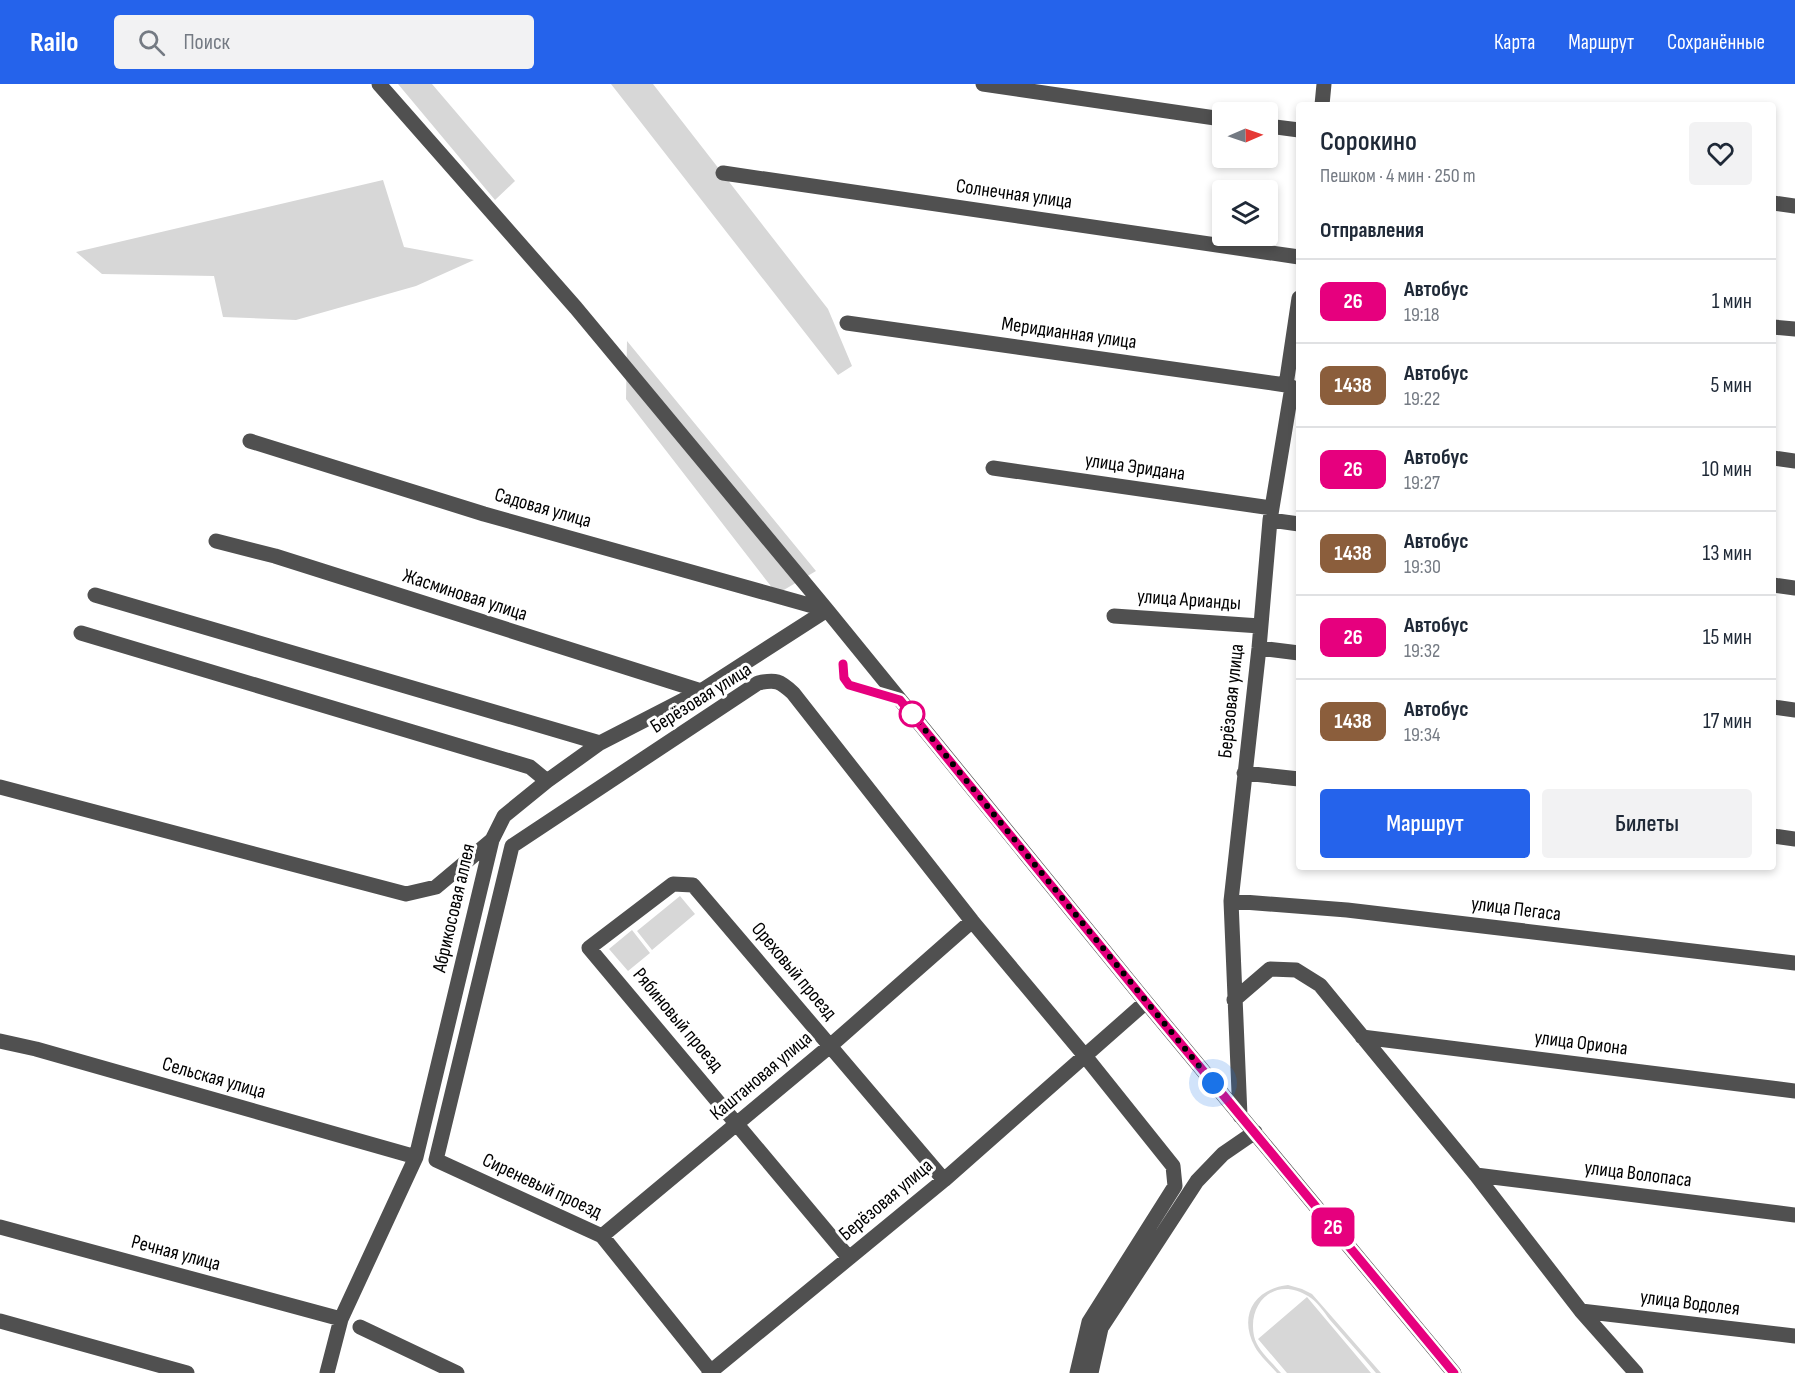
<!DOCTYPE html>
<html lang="ru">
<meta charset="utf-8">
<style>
:root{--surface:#fff;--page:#f2f2f3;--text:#1f2937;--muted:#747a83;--line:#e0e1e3;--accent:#2563eb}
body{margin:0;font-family:"Sofia Sans Condensed",sans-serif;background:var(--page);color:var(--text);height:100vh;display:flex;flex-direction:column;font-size:22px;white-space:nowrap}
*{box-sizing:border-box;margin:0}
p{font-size:20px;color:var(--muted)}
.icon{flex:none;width:33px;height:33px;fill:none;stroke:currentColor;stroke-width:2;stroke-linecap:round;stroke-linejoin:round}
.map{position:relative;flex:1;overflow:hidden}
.sheet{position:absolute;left:1296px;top:18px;width:480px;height:768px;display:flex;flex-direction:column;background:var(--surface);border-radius:6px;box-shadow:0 3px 9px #0003}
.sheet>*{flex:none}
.badge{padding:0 12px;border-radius:9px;font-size:21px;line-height:39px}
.needle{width:39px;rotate:88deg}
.controls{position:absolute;left:1212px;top:18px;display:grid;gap:12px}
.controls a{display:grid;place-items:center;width:66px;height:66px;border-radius:6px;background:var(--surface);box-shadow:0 3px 9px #0003;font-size:30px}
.you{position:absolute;width:30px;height:30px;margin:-15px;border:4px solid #fff;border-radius:50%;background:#1a73e8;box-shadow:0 0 0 9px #1a73e833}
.map>.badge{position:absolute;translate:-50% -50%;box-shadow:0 0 0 3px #fff}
h2{padding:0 24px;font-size:22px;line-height:54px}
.round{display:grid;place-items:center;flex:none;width:63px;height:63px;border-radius:6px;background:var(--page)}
.headline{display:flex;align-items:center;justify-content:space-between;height:102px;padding:0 24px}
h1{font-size:28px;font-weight:600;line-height:45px}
.cta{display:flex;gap:12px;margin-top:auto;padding:12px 24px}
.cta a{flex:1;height:69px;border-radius:6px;background:var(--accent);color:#fff;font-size:24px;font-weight:600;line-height:69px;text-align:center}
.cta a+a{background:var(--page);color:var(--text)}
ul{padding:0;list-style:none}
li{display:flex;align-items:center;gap:18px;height:84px;padding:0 24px;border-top:2px solid var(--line)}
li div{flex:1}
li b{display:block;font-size:22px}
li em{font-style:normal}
li .badge{min-width:66px;font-weight:700;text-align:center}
header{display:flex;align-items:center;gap:36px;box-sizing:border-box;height:84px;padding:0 30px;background:var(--accent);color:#fff}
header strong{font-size:28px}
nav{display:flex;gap:33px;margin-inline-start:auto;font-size:21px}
.search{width:420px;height:54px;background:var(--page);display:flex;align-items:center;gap:15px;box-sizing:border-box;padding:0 21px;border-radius:6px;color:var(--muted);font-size:22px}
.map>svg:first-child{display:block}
</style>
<header>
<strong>Railo</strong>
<div class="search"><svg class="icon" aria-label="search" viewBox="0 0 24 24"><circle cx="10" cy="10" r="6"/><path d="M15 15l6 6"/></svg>Поиск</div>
<nav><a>Карта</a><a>Маршрут</a><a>Сохранённые</a></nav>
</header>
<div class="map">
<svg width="1795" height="1289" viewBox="0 0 1795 1289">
<rect width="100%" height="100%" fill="#fff"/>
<path fill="#d7d7d7" d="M398,0H432L515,97L495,116Z
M611,0H653L828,225L852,282L838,291Z
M383,96L404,163L474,176L416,202L296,236L223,233L214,192L102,190L76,168Z
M627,257L816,487L777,510L626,315Z
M680,812L695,830L652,866L637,847Z
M632,846L650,869L628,887L609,865Z
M1288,1201L1302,1205L1312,1210L1381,1289H1376C1361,1271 1345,1253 1330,1236C1324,1228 1317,1217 1308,1212C1277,1192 1247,1217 1254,1252C1257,1266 1272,1278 1281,1289H1277C1270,1281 1260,1272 1255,1263C1238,1232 1254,1205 1288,1201Z
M1307,1213L1371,1289H1287L1258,1255Z"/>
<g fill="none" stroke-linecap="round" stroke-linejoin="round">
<path stroke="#505050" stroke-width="15" d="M379,0L576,224L827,526L1146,918L1454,1289
M983,0L1222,35
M1322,21L1324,0
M1268,42L1299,46
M723,89L1299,173
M1773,119L1795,122
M847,239L1286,301
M1773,243L1795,245
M250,357L484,430L827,526
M1773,374L1795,377
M993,384L1272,424
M1270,436L1299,440
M216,457L275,472L701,607
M1773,501L1795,504
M95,511L600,659
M1114,532L1260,542
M81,549L530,683L547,697
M1259,564L1299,569
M1773,623L1795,626
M1244,689L1299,695
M0,703L406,810L436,803L492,756
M1773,752L1795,755
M1231,817L1347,826L1795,879
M1234,916L1270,885L1296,886L1320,901L1476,1091L1581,1227L1636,1289
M1362,953L1795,1007
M0,957L36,965L416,1073
M1240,1032L1231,817L1259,564L1270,436L1292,303L1286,301L1299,214
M1476,1091L1795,1131
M0,1143L341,1235
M602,1152L830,962L972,837
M849,1174L589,864L673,800L693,801L944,1096
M1581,1227L1795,1252
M0,1237L187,1289
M360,1243L457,1289
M327,1289L341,1235L416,1073L492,756L504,732L547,697L600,659L701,607L827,526
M709,1289L944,1096L1146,918
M712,1289L602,1152L436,1076L512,762L758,599C776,595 780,597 793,609L972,837L1085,972L1173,1082L1175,1102L1089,1238L1077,1289
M1091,1289L1101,1244L1197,1097L1223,1070L1255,1048"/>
</g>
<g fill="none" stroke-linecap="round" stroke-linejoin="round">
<defs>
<path id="line" d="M843,580L844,594L849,601L900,616L1146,918L1454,1289"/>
</defs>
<use href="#line" stroke="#fff" stroke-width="14"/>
<use href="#line" stroke="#e6007e" stroke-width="9"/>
<path stroke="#000" stroke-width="6" stroke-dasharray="0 10.8" d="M912,630L1213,999"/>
</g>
<circle fill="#fff" stroke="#e6007e" stroke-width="3" cx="912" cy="630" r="12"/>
<g text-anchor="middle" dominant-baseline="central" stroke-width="6" stroke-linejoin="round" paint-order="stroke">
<g font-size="20" fill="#000" stroke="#fff">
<text transform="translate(1014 110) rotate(8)">Солнечная улица</text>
<text transform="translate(1069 249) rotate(8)">Меридианная улица</text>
<text transform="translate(1135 383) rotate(8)">улица Эридана</text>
<text transform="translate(543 424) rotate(16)">Садовая улица</text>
<text transform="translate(465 511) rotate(18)">Жасминовая улица</text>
<text transform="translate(1189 516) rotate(4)">улица Арианды</text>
<text transform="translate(701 614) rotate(-32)">Берёзовая улица</text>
<text transform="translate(1231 617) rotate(-84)">Берёзовая улица</text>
<text transform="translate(454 824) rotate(-77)">Абрикосовая аллея</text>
<text transform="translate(1516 825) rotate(7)">улица Пегаса</text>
<text transform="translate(794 887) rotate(50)">Ореховый проезд</text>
<text transform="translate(678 936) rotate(50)">Рябиновый проезд</text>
<text transform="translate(1581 959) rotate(7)">улица Ориона</text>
<text transform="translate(761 992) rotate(-40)">Каштановая улица</text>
<text transform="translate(214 994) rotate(16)">Сельская улица</text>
<text transform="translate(1638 1090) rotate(7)">улица Волопаса</text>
<text transform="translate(542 1102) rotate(25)">Сиреневый проезд</text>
<text transform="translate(886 1116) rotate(-40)">Берёзовая улица</text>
<text transform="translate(176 1169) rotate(15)">Речная улица</text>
<text transform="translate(1690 1219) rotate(7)">улица Водолея</text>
</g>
</g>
</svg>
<div class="controls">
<a><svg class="needle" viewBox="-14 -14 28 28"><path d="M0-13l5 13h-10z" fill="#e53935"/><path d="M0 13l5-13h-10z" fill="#747a83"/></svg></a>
<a><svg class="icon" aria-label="layers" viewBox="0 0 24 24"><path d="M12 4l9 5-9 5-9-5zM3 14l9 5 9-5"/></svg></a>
</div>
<div class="you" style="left:1213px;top:999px"></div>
<b class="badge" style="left:1333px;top:1143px;background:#e6007e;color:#fff">26</b>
<section class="sheet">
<div class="headline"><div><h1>Сорокино</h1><p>Пешком · 4 мин · 250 m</p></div><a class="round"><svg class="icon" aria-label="heart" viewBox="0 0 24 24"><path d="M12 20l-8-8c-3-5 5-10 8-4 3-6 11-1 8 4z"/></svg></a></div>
<h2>Отправления</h2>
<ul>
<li><span class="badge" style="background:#e6007e;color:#fff">26</span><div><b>Автобус</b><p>19:18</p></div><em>1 мин</em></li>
<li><span class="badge" style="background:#8b5e3c;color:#fff">1438</span><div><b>Автобус</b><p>19:22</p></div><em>5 мин</em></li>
<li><span class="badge" style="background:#e6007e;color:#fff">26</span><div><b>Автобус</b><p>19:27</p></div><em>10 мин</em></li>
<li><span class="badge" style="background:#8b5e3c;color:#fff">1438</span><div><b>Автобус</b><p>19:30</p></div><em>13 мин</em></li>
<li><span class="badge" style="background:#e6007e;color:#fff">26</span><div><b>Автобус</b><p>19:32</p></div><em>15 мин</em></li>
<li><span class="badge" style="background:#8b5e3c;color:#fff">1438</span><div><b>Автобус</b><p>19:34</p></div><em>17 мин</em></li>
</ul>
<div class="cta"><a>Маршрут</a><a>Билеты</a></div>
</section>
</div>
